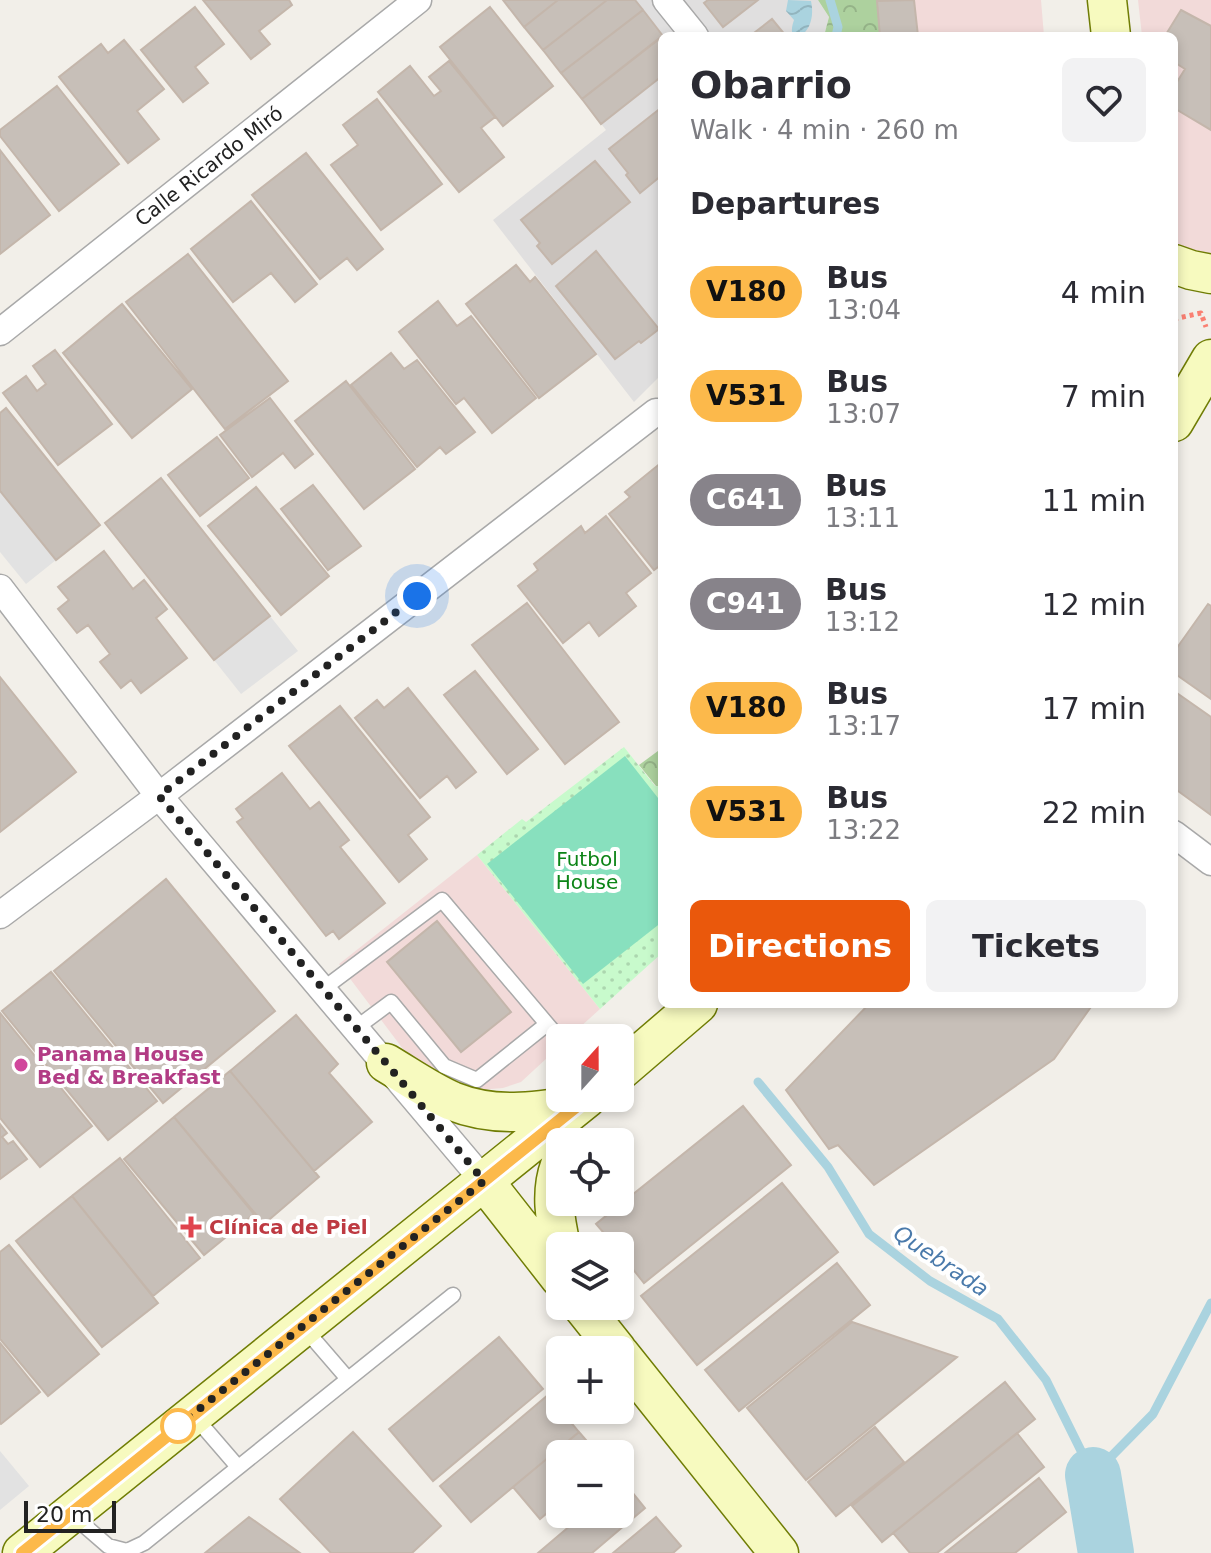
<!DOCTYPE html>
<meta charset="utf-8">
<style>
:root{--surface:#fff;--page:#f2f2f3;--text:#2b2b33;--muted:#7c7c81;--accent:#ea580c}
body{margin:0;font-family:"DejaVu Sans",sans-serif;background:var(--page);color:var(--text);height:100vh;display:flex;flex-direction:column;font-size:30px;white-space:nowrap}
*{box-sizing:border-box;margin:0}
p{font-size:26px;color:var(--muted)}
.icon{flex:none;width:44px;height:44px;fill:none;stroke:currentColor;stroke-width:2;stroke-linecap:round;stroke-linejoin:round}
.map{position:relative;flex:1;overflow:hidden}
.side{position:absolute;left:658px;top:32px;width:520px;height:976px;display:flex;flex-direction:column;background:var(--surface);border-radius:12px;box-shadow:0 4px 12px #0003}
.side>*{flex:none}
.badge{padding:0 16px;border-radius:26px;font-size:28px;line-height:52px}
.needle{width:52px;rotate:21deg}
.tools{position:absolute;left:546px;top:1024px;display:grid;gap:16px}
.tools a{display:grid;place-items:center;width:88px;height:88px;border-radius:12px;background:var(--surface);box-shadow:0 4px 12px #0003;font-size:40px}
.scale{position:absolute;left:24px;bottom:20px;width:92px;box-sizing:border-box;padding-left:8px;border:4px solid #222;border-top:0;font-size:22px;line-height:28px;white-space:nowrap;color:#222;-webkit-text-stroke:6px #fff;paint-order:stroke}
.you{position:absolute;width:40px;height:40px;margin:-20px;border:6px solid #fff;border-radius:50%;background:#1a73e8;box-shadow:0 0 0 12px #1a73e833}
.map>.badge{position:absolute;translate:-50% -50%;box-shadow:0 0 0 4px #fff}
h2{padding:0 32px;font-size:30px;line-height:72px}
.round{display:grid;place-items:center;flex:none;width:84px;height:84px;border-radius:12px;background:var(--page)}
.head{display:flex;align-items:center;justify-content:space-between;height:136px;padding:0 32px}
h1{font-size:38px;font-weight:700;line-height:60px}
.cta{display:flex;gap:16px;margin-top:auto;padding:16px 32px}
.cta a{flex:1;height:92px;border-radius:12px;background:var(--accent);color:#fff;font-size:32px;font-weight:700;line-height:92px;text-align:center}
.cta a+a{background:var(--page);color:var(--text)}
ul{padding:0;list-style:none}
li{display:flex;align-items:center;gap:24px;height:104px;padding:0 32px}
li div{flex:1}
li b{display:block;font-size:30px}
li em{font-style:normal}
li .badge{min-width:88px;font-weight:700;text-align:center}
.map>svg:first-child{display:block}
</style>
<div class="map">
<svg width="1211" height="1553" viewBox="0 0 1211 1553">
<defs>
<pattern id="forest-crowns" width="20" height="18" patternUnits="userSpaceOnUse" patternTransform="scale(2)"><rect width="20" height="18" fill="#add19e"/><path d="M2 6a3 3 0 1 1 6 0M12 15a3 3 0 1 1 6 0" fill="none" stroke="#95b388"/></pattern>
<pattern id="park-dots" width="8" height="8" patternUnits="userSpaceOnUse" patternTransform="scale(2)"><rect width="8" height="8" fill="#c8facc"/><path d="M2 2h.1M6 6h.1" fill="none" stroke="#acd6af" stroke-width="1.8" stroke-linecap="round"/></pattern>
<pattern id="water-waves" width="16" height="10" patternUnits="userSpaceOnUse" patternTransform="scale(2)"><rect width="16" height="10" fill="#aad3df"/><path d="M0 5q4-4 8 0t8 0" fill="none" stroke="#92b5bf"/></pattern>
</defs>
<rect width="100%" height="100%" fill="#f2efe9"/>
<path fill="#e0dfdf" d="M503,0H818L829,17L824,36H662V243L660,247L662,261V374L634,402L493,220L606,130Z"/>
<path fill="#f2dad9" d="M877,0H1041L1044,36H880Z
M1138,0H1211V258L1178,246L1174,241V36H1142Z
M477,855L600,1009L568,1038H560V1046L521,1082L503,1088L479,1090L447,1080L403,1049L339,964Z"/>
<path fill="url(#forest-crowns)" d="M818,0H877L880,36H824L829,17Z
M662,748V787L656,786L639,765Z"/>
<path fill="url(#park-dots)" d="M624,747L655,786L662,787V953L600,1009L477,855L522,819L526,822Z"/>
<path fill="#88e0be" d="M625,756L662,803V922L583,984L487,864Z"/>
<path fill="#e2e2e2" d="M0,491L56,560L26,584L0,552Z
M270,616L298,651L241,694L214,660Z
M0,1451L29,1486L0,1510Z"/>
<path fill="url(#water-waves)" d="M788,0L811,1C819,37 783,50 794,20L786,11Z"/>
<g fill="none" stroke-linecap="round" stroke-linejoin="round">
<path stroke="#aad3df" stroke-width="9" d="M830,0L838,27L836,36
M758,1082L828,1167L869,1234L930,1281L998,1319L1046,1380L1093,1475L1153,1414L1211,1303"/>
<path stroke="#aad3df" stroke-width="56" d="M1093,1475L1106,1553"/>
</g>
<path fill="#c7bfb8" stroke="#c4b6ab" stroke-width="2" d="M203,0H289L292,5L259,31L270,44L251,59Z
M503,0H558L524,27Z
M558,0H607L543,50L524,27Z
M607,0H635L643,10L561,73L543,50Z
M708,0H758L723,27L704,3Z
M914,0L918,36H880L877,1Z
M195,7L224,44L195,67L208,83L183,102L141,50Z
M490,7L553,86L503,126L440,47Z
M643,10L663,36L582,99L561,73Z
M1181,10L1211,26V130L1174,108V87L1185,69L1174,62V36H1165Z
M772,19L786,36H750Z
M662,36V76L601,124L582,99Z
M124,40L164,89L137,111L159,139L128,163L59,77L101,44L108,53Z
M449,61L495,117L481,128L504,157L459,192L378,92L410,66L434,96L441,91L429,77Z
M57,86L119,164L59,211L0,136V130Z
M377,99L442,184L381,230L331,165L358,145L343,125Z
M662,107V175L640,193L626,175L628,173L609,149Z
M0,150L50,215L0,254Z
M306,153L383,249L357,270L347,258L320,279L252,195Z
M595,161L630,202L552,264L537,246L540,243L521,220Z
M251,201L317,284L295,302L271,273L233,302L191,249Z
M596,251L659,329L641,343L639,341L615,359L556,286Z
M188,254L288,381L225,429L126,302Z
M516,265L530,282L535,277L596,354L539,398L466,304Z
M438,301L457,326L471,316L536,398L492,433L464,398L456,404L399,332Z
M122,304L192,389L132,438L63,353Z
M55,350L112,424L58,465L3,393L26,376L37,391L46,384L33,366Z
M391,353L404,369L417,360L475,432L446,454L440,447L417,467L351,385Z
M346,381L415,469L364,509L295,421Z
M270,398L313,454L295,468L283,453L252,477L220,435Z
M6,408L100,525L56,560L0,491V413Z
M217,437L249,478L200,516L168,475Z
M662,462V564L654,570L609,514L630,497L625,492Z
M161,478L270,616L214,660L105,523Z
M313,485L361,546L328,570L281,509Z
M256,487L329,576L281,615L208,526Z
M606,516L651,573L626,593L636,606L599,636L589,622L563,643L518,586L538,570L534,564L581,526L585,533Z
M104,551L133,589L144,580L167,609L156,618L187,658L141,693L131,680L121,688L100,662L110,654L88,625L77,633L58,609L69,600L58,587Z
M527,603L619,722L565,764L472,645Z
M1208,604L1211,606V699L1174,673V652Z
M475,671L538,749L507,774L444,695Z
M0,677L76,772L0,832Z
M408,688L476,772L456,788L447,776L420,798L355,718L377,700L384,708Z
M1174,691L1211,717V815L1174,788Z
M340,706L430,817L408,835L427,859L399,882L289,746Z
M282,773L310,809L319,802L349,840L340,847L385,903L339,939L333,931L326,936L237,822L243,818L236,809Z
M166,879L275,1011L163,1103L54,971Z
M437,921L511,1012L461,1052L387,962Z
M51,972L157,1101L108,1140L2,1011Z
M869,1004H1093L1054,1059L874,1185L838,1145L829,1149L786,1090Z
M0,1013L92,1126L40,1167L0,1118Z
M296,1015L338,1064L329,1073L372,1122L314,1171L230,1071Z
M230,1071L319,1177L264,1224L174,1117Z
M743,1106L791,1165L644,1283L620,1253V1246H615L596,1224Z
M174,1117L254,1214L204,1255L124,1159Z
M0,1124L7,1133L2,1137L8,1144L13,1141L27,1159L0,1179Z
M120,1158L200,1258L153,1296L72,1196Z
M782,1183L838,1252L697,1365L641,1296Z
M72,1196L158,1303L102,1347L16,1241Z
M9,1245L99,1354L48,1396L0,1339V1252Z
M837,1263L870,1305L739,1411L705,1370Z
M852,1322L957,1357L806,1480L747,1408Z
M499,1337L543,1389L433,1481L389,1429Z
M0,1343L40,1392L1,1424L0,1423Z
M1005,1382L1035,1419L882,1542L852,1506Z
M548,1395L579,1432L471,1522L440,1486Z
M875,1427L904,1462L836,1516L808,1482Z
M353,1432L441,1526L412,1553H331L280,1499Z
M579,1432L598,1454H560V1502L540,1519L513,1487Z
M1017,1433L1044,1467L937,1553H910L893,1533Z
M1039,1478L1066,1512L1015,1553H945Z
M623,1481L645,1508L592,1553H538L584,1514H620V1484Z
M249,1517L300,1553H205Z
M656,1517L681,1546L673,1553H613Z"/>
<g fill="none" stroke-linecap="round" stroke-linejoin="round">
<defs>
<path id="lane" d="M323,989L442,900L547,1024
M356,1028L391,1002L444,1066L477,1080L547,1024L560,1039
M304,1328L348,1379
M194,1416L238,1467
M71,1514L108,1546L127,1551L144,1543L453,1295"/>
<path id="street" d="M666,0L695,36
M0,332L418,0
M0,588L159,796L484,1181
M1174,834L1211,862
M0,915L159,796L656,412"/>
<path id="secondary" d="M1107,0L1111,36
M1174,264L1191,270L1211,274
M1174,422L1211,359
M386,1063C408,1076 429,1091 452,1101C494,1118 534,1112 577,1105
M620,1071L698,1004
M560,1165C550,1192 555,1219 561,1246
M484,1181L560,1278
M582,1306L617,1350
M620,1354L779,1553
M22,1553L587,1098"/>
</defs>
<use href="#lane" stroke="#a9a9a9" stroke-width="17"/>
<use href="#street" stroke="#a9a9a9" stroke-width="29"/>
<use href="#secondary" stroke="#707d05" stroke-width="41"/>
<path stroke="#fa8072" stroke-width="5" stroke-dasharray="4 4" stroke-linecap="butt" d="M1174,319L1201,313L1206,327"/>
<use href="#lane" stroke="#fff" stroke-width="14"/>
<use href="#street" stroke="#fff" stroke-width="26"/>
<use href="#secondary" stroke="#f7fabf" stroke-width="38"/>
</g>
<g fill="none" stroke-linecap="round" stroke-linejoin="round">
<defs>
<path id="line" d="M22,1553L587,1098"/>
</defs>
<use href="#line" stroke="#fff" stroke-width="18"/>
<use href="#line" stroke="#fcb94b" stroke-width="12"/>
<path stroke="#222" stroke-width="8" stroke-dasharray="0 14.4" d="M178,1426L484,1181L386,1063L159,796L417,596"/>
</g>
<circle fill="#d1479c" stroke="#fff" stroke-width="3" cx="21" cy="1065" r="8"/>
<path fill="#e0444e" stroke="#fff" stroke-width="3" d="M187 1215h8v8h8v8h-8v8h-8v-8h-8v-8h8z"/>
<circle fill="#fff" stroke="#fcb94b" stroke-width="4" cx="178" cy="1426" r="16"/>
<g text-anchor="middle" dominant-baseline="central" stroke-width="8" stroke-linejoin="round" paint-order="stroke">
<g font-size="20" fill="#222" stroke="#fff">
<text transform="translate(209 166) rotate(-38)">Calle Ricardo Miró</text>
</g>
<g font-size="20" fill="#0c8416" stroke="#fff">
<text x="587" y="859">Futbol<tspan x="587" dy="23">House</tspan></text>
</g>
<g font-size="20" font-weight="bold" fill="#b23c85" stroke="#fff" text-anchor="start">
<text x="37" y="1054">Panama House<tspan x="37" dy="23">Bed &amp; Breakfast</tspan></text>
</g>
<g font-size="20" font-weight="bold" fill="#be3a42" stroke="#fff" text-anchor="start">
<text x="209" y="1227">Clínica de Piel</text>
</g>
<g font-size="22" font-style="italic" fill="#4a7aab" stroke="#fff">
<text transform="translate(941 1261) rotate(34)">Quebrada</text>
</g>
</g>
</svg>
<div class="tools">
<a><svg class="needle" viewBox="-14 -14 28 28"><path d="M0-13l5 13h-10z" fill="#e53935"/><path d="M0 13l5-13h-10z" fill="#7c7c81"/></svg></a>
<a><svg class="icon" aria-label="locate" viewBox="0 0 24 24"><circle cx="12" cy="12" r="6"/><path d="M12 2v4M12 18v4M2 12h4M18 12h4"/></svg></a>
<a><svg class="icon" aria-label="layers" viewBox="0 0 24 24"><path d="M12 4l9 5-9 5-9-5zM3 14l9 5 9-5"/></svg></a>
<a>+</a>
<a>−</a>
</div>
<div class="scale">20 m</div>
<div class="you" style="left:417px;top:596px"></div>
<section class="side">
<div class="head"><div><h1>Obarrio</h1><p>Walk · 4 min · 260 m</p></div><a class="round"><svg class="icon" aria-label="heart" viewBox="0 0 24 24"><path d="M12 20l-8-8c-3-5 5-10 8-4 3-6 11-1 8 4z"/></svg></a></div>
<h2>Departures</h2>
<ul>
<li><span class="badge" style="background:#fcb94b;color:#111">V180</span><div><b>Bus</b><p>13:04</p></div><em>4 min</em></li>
<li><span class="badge" style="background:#fcb94b;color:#111">V531</span><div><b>Bus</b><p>13:07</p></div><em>7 min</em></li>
<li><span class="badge" style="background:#87838a;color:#fff">C641</span><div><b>Bus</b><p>13:11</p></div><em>11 min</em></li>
<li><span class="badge" style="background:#87838a;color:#fff">C941</span><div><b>Bus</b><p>13:12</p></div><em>12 min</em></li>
<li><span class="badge" style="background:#fcb94b;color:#111">V180</span><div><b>Bus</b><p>13:17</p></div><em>17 min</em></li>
<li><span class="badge" style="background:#fcb94b;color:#111">V531</span><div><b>Bus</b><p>13:22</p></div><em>22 min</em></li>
</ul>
<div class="cta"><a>Directions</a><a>Tickets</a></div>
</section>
</div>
